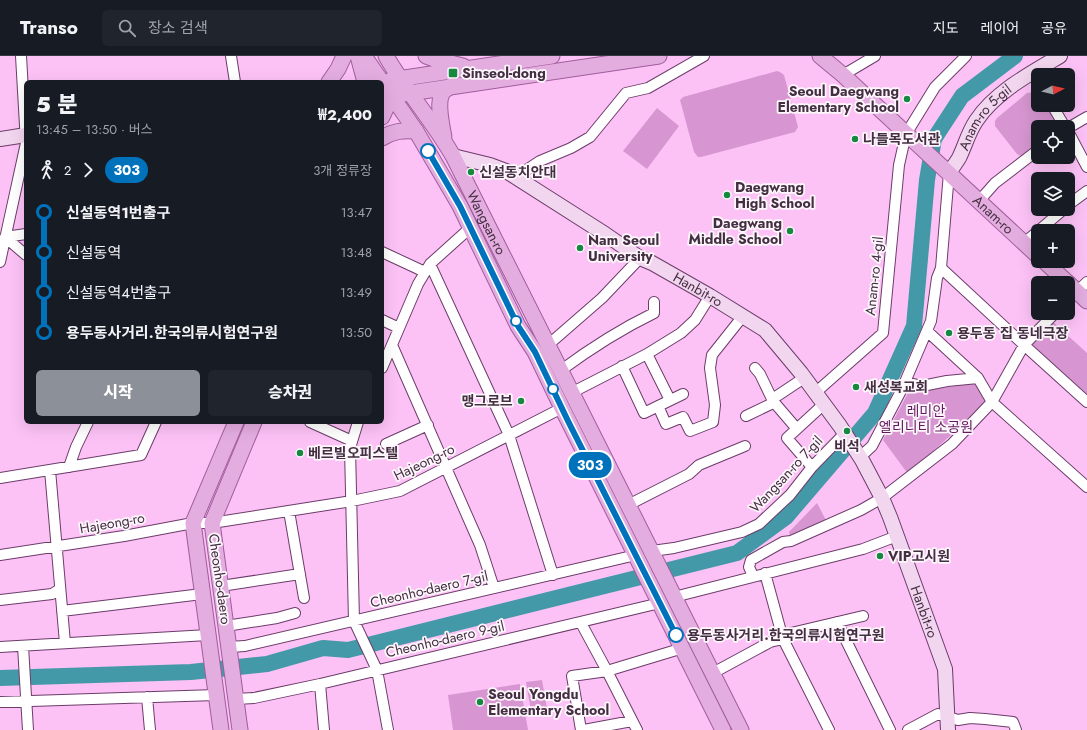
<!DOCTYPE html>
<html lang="ko">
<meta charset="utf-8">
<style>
:root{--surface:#171b24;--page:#20242c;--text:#f1f3f6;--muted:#9ea1a6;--line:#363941;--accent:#8c9099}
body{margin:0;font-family:Jost,"Noto Sans KR",sans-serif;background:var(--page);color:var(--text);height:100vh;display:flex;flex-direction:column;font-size:15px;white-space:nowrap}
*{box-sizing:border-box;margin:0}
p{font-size:13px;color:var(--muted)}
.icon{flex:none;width:22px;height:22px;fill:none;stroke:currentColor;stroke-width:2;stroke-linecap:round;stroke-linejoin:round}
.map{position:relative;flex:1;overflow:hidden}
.details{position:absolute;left:24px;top:24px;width:360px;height:344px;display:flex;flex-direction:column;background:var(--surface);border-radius:6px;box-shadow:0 4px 16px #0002}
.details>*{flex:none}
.badge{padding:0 8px;border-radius:13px;font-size:14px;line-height:26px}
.needle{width:26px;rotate:83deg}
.fabs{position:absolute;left:1031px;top:12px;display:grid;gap:8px}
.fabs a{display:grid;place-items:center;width:44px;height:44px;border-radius:6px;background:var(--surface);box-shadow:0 4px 16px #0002;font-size:20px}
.map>.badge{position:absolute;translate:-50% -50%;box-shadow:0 0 0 2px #fff}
.legs{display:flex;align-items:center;gap:6px;height:44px;padding:0 12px;font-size:13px}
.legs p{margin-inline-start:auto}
.summary{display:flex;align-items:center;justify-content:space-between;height:68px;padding:0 12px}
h1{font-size:22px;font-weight:800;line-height:30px}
.button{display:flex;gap:8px;margin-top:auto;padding:8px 12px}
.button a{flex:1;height:46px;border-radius:6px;background:var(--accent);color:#fff;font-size:16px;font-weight:800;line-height:46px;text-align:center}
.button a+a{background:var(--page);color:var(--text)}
ul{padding:0 12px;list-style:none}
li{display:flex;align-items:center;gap:14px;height:40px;font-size:15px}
li i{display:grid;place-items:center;width:6px;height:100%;margin:0 5px;background:currentColor}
li i::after{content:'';width:10px;height:10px;margin:-5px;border:3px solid;border-radius:50%;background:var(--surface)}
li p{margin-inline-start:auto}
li:first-child i{background:linear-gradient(#0000 50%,currentColor 0)}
li:last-child i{background:linear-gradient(currentColor 50%,#0000 0)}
header{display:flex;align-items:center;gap:24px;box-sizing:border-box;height:56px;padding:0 20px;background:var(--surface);border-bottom:1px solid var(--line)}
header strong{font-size:19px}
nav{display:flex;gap:22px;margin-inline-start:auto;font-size:14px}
.search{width:280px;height:36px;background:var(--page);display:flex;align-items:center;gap:10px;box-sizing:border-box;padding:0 14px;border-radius:6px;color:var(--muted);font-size:15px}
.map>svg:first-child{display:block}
</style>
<header>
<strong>Transo</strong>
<div class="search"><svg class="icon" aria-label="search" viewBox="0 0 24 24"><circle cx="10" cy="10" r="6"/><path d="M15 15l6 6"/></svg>장소 검색</div>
<nav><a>지도</a><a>레이어</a><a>공유</a></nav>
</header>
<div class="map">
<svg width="1087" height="674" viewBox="0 0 1087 674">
<rect width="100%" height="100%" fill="#fcc2f6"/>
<path fill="#d796d1" d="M777,15L780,16L784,19L798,71L795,76L701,101H698L694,96L680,44L683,41Z
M1034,36L1038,37V49H1046L1058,69V71H1038V89C1032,94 1025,104 1017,98L995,70V65L997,62L1027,37Z
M657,52L679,70L647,113L623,95Z
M1053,266L1087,297V340L1032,288Z
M975,327L986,347L908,418L883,384L908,337Z
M817,447L828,468L791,485L789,476Z
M542,624L547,653L531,655L526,626Z
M520,628L528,674H453L448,639Z"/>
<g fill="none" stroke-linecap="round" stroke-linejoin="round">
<path stroke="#4499a8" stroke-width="16" d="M0,622L191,616L267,608L323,592L348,594L737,497L786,461L875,357L914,270L927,124L934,83L962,40L1015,0"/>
<defs>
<path id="street" d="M231,0L235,26
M1033,16L1038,25
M843,19L875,0
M1052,49L1065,71
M1068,72L1087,61
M1068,75L1087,111
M518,123L525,115L540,105L571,92L590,81L626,37L648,32L704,0
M979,145L995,127L1038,94
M1068,149L1087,135
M5,181L26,199
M5,181L26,178
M1024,187L1064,153
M382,196L425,216
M0,206L26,87L21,0
M430,208L509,379L553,519
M941,212L1024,289L1087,346
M1068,244L1087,226
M382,264L399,272
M927,275L978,322L992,346L1087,431
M392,289L480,489L494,532
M548,289L602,242L640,202
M647,298L670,344
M622,310L644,357L683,338
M382,312L418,228L430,208L470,172
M755,312L760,318L773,345L797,373
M560,315C591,292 619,274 654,257V246
M905,326L922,330L947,325L978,322
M571,337L647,298L681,277L695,264L710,240
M815,337L883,277L899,109L906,78L935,31L966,0
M658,350L666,368L683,361L690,375L713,366L715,349L710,312L712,299L743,260
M746,360L771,348L774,342L804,322
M310,366L352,385
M358,366L350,392L354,565L377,614L388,674
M386,388L428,369
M860,401L872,390L902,333L931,265L937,222L941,212L949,117
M69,411L76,391L88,366
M812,411L787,382L824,348
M50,414L65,587
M0,422L141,399L156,366
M628,449L689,418L699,409L745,390
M289,455L304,542
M652,495L674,492L742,476L759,468L790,439L812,411L845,377
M0,499L124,480L193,467H212L352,445L400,435L562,352
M765,517L783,583L829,674
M753,520L749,511L751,504L783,486L791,485L861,454L882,442L952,388L992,346L1024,289L1055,257
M221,530L300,518
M674,541L863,493L897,480
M0,544L52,538L60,533
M62,555L202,538
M837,566L890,674
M581,567L607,615L637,674
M226,570L277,562L295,557
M23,590L28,674
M0,591L208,579
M229,591L245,590L636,499
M711,618L770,586L783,583L791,577L863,560
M320,628L324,674
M147,641L150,674
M236,643L254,642L320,628L660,547
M0,646L216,639
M581,674L572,620L607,615L683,592
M584,674L632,665
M908,674L938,658L958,664L970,662L985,663L1013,666L1016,674"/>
<g id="secondary">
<path d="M0,83L26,79"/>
<path id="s1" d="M453,100L490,109L506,115L605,178L640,202L652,207L710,240L765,274L801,317L840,370L862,404L882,442L890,461L945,613L948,674"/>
<path id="s2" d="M949,117C952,112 956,107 959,102C965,90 968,77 976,65C995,36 1031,17 1060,0"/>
</g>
<g id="primary">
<path d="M358,0L365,26"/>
<path d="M364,0L382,26"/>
<path id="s3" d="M386,0C406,35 433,65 453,100L741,674"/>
<path d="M426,0L434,3L463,10"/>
<path id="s4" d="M820,0L843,19L1038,200"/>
<path d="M391,24L552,0"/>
<path d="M329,26L338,13L344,0"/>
<path d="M382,26L416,75L460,150L518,270L535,296L562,352L723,674"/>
<path d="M403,38L659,0"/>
<path d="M382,61L395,33"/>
<path d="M444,81C442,70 436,46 443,36C445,34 448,32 451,30"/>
<path d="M382,82C393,75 403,74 416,75"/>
<path d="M1044,205L1068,227"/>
<path d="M1068,227L1087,245"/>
<path d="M221,674L193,467L236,366"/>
<path d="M240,674L212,467L254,366"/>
</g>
</defs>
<use href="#street" stroke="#6c3c69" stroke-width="12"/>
<use href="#secondary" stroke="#6c3c69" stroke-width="16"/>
<use href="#primary" stroke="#a05d9b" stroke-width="17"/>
<use href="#street" stroke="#fff" stroke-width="10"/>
<use href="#secondary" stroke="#f2d6ef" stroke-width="14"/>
<use href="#primary" stroke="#e4ade0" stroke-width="15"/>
</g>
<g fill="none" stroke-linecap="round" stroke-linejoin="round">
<defs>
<path id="line-1" d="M428,95L460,150L518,270L535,296L568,365L676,579"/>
</defs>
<use href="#line-1" stroke="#fff" stroke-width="9"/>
<use href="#line-1" stroke="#0072bc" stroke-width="6"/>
</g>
<g fill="#168840" stroke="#fdf7fc" stroke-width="1.5">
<rect x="448" y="12" width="10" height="10" rx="2"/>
<circle cx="907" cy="43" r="4"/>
<circle cx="855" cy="83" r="4"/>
<circle cx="471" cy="116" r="4"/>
<circle cx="727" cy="139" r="4"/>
<circle cx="790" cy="175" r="4"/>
<circle cx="580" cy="192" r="4"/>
<circle cx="949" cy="277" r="4"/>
<circle cx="856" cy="331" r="4"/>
<circle cx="521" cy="345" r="4"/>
<circle cx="847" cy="375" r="4"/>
<circle cx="300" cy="397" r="4"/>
<circle cx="880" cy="500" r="4"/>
<circle cx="480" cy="646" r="4"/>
</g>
<g fill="#fff" stroke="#0072bc" stroke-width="2">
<circle cx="428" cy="95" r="7"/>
<circle cx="516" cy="265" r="5"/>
<circle cx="553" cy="333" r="5"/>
<circle cx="676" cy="579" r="7"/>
</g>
<g text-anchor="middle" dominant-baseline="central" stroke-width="3.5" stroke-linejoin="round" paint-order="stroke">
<g font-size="14" font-weight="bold" fill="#442e42" stroke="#fdf7fc" text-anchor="start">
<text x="462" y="17">Sinseol-dong</text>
<text x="899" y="35" text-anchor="end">Seoul Daegwang<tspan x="899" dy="16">Elementary School</tspan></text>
<text x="863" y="83">나들목도서관</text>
<text x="479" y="116">신설동치안대</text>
<text x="735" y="131">Daegwang<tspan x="735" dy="16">High School</tspan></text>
<text x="782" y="167" text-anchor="end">Daegwang<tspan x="782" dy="16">Middle School</tspan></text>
<text x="588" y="184">Nam Seoul<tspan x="588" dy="16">University</tspan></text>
<text x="957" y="277">용두동 집 동네극장</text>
<text x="864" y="331">새성복교회</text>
<text x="513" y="345" text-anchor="end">맹그로브</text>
<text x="847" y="390" text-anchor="middle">비석</text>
<text x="308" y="397">베르빌오피스텔</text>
<text x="888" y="500">VIP고시원</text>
<text x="488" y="638">Seoul Yongdu<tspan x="488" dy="16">Elementary School</tspan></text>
</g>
<g font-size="14" fill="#442e42" stroke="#fdf7fc">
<text stroke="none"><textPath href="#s2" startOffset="67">Anam-ro 5-gil</textPath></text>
<text stroke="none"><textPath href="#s4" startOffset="235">Anam-ro</textPath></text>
<text stroke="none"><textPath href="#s3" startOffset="195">Wangsan-ro</textPath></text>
<text transform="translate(874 220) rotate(-84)">Anam-ro 4-gil</text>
<text stroke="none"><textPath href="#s1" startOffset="281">Hanbit-ro</textPath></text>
<text transform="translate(424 406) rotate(-26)">Hajeong-ro</text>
<text transform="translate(786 418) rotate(-47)">Wangsan-ro 7-gil</text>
<text transform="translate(112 467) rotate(-10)">Hajeong-ro</text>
<text transform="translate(220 523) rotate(82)">Cheonho-daero</text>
<text transform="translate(429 533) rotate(-13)">Cheonho-daero 7-gil</text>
<text stroke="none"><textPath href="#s1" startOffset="686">Hanbit-ro</textPath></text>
<text transform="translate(445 583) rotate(-13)">Cheonho-daero 9-gil</text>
</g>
<g font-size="14" fill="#631960" stroke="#fdf7fc">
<text x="926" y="355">레미안<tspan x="926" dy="16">엘리니티 소공원</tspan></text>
</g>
<g font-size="14" font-weight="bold" fill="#442e42" stroke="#fdf7fc" text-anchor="start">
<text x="687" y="579">용두동사거리.한국의류시험연구원</text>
</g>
</g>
</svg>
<div class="fabs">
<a><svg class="needle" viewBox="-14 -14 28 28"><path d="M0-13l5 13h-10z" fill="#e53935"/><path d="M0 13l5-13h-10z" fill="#9ea1a6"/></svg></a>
<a><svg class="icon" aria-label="locate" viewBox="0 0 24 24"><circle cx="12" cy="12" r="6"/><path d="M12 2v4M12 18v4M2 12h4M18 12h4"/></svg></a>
<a><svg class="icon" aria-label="layers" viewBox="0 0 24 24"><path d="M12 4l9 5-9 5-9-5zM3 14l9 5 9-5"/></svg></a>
<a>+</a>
<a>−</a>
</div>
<b class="badge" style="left:590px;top:409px;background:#0072bc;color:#fff">303</b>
<section class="details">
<div class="summary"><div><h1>5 분</h1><p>13:45 – 13:50 · 버스</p></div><b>₩2,400</b></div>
<div class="legs"><svg class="icon" aria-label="walk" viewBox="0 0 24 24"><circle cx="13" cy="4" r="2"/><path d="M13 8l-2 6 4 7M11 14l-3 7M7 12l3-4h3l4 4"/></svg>2<svg class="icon" aria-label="forward" viewBox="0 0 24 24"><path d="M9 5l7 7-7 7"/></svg><b class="badge" style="background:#0072bc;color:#fff">303</b><p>3개 정류장</p></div>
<ul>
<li><i style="color:#0072bc"></i><b>신설동역1번출구</b><p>13:47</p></li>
<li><i style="color:#0072bc"></i><span>신설동역</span><p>13:48</p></li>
<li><i style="color:#0072bc"></i><span>신설동역4번출구</span><p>13:49</p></li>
<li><i style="color:#0072bc"></i><b>용두동사거리.한국의류시험연구원</b><p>13:50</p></li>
</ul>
<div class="button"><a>시작</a><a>승차권</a></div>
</section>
</div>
